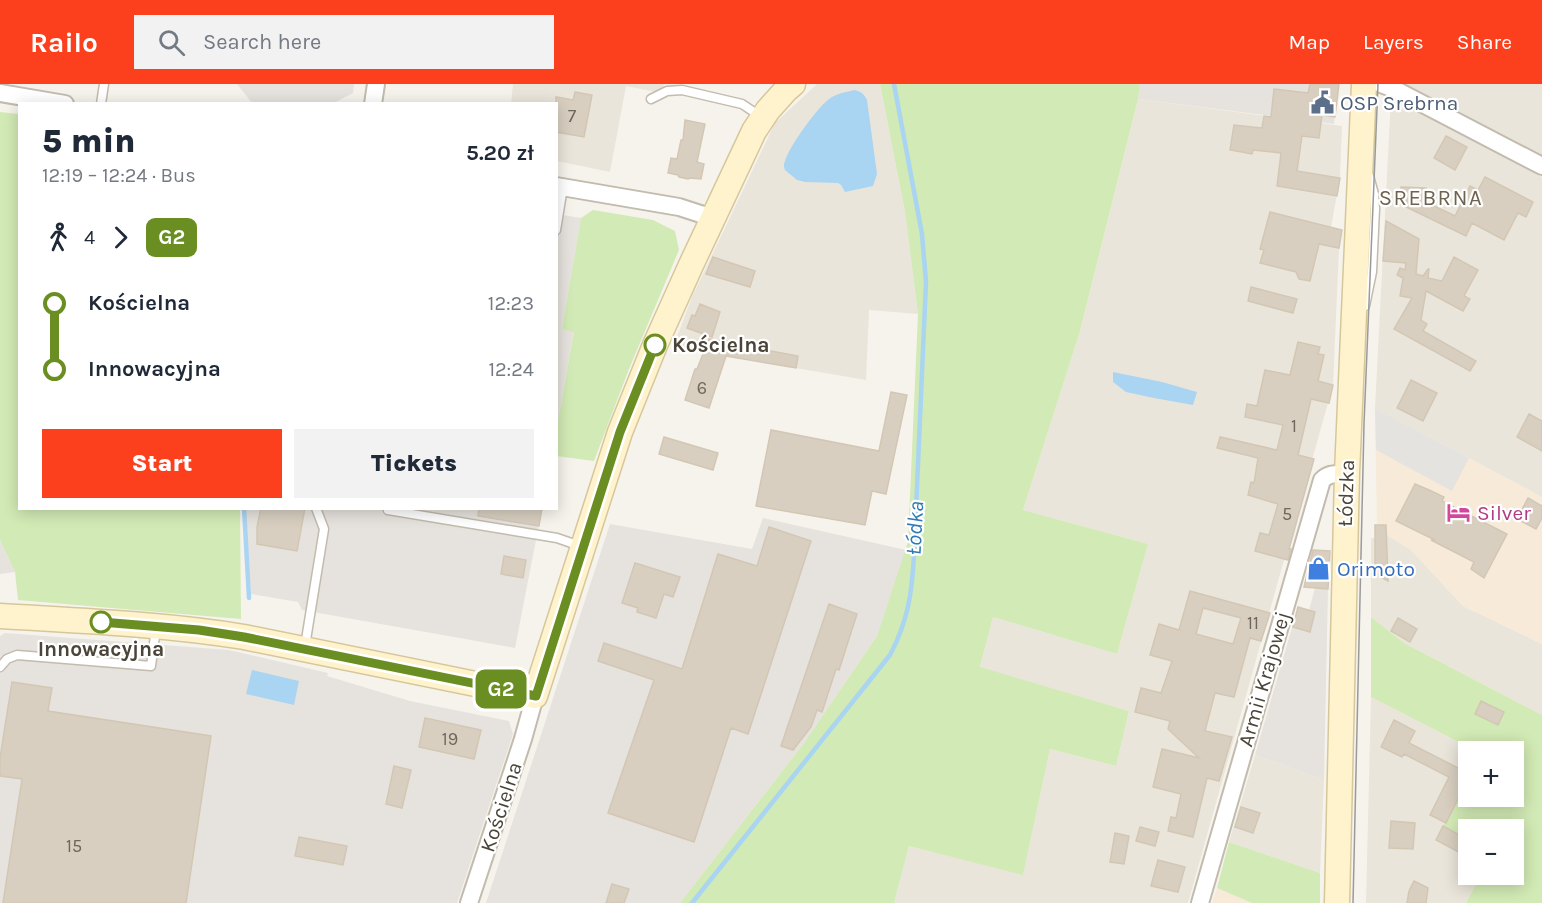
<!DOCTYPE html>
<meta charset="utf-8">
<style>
:root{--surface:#fff;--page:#f2f2f3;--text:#1f2937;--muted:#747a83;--accent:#fc3f1d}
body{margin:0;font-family:Karla,sans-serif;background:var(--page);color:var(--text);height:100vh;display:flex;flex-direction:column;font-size:22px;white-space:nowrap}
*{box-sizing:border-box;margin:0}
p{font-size:20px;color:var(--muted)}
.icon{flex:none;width:33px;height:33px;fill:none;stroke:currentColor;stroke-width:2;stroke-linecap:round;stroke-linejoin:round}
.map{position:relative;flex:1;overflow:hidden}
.panel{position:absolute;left:18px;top:18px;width:540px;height:408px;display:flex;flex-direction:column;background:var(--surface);border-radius:0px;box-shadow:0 3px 15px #0003}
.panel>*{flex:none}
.badge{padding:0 12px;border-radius:9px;font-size:21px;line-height:39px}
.buttons{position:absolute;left:1458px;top:657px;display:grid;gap:12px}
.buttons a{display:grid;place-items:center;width:66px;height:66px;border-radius:0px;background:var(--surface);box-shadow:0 3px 15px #0003;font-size:30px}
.map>.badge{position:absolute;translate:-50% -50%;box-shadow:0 0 0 3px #fff}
.legs{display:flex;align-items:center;gap:9px;height:66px;padding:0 24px;font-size:20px}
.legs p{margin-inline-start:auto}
.summary{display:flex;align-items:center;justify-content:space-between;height:102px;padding:0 24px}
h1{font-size:33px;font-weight:800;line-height:45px}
.primary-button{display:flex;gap:12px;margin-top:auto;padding:12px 24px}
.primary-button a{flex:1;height:69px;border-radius:0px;background:var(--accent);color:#fff;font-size:24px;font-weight:800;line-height:69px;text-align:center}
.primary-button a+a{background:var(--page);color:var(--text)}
ul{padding:0 24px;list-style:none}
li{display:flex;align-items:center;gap:21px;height:66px;font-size:22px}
li i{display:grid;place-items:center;width:9px;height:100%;margin:0 8px;background:currentColor}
li i::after{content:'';width:15px;height:15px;margin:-8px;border:4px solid;border-radius:50%;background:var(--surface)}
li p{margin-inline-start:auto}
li:first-child i{background:linear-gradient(#0000 50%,currentColor 0)}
li:last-child i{background:linear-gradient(currentColor 50%,#0000 0)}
header{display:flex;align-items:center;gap:36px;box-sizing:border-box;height:84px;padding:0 30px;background:var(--accent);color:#fff}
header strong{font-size:28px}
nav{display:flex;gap:33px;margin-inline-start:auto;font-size:21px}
.search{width:420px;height:54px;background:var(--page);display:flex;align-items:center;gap:15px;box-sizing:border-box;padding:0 21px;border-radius:0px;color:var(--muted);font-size:22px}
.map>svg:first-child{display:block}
</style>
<header>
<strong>Railo</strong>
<div class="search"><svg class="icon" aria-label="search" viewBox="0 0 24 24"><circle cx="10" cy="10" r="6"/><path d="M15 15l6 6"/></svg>Search here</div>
<nav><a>Map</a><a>Layers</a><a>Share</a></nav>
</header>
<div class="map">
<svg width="1542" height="819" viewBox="0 0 1542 819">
<rect width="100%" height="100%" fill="#f6f3ec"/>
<path fill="#eae5da" d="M513,0H664L663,3L656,8L626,2L610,88L557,77L556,20H511Z
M817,0H880L905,128L918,230L869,226L866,296L673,263L692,213L775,39Z
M1406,0H1542V71Z
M1391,14L1542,93V413L1375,324Z
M1138,15L1342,42L1340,94L1331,143L1342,146L1339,164L1333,301L1188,819H894L909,762L1023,790L1050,665L1116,682L1129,627L980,584L993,533L1117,570L1148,460L1023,426L1080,247Z
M1377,445L1411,466L1463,522L1542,560V631L1404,559L1371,533V454H1377Z
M1371,613L1476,667L1468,668V790L1481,791L1466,819H1366Z
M1255,671L1324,696L1320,789L1229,758Z"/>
<path fill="#f7ead8" d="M1375,324L1542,413V560L1463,522L1411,466L1377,445Z
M1217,804L1252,819H1212Z"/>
<path fill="#e6e2dd" d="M237,0H354L353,9L332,20L252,19Z
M1140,0H1339L1334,40L1138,15Z
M557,130L581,134L562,245L574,247L557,342Z
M245,425H542L515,564L302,526L298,518L251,510Z
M763,434L906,466L877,552L804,659L680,819H486L610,440L752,465Z
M0,456L15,488L0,490Z
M1315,504L1328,505L1324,696L1255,671L1298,523L1309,526Z
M5,549L229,566L328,589L327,592L410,617L509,637L513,650L457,819H0V552Z"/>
<path fill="#d2eab5" d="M880,0H1140L1138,15L1080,247L1023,426L1148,460L1117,570L993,533L980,583L1129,627L1116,682L1050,665L1023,791L909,762L894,819H680L804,659L877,552L908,458L918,230L905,128Z
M0,28L19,30L20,424L240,425L241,535L18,516L15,488L0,456Z
M593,126L653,136L675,147L679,166L629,285L594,377L556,372L557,342L574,248L562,245L581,134Z
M1371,533L1404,559L1542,631V819H1466L1481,791L1514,790V746H1468V755L1443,742L1468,695V712H1514V668L1476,667L1371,613Z
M1229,758L1320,789V819H1252L1217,804Z"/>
<path fill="#e5e3e0" d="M1375,324L1469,374L1452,407L1376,366Z"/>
<path fill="#a9d4f2" d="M854,6C861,7 864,10 867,16L877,90L873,102L845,108L841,101L838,99L805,98L797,96L785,86C784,82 783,82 785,77C789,63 819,20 832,13C839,9 847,8 854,6Z
M1113,288L1162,298L1197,308L1193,321L1154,314L1126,308L1113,298Z
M252,586L299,597L294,621L246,610Z"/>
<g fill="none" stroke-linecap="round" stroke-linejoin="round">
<path stroke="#a9d4f2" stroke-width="4.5" d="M244,424L249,514
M692,819L890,571C908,537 912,509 914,471L926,198L922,150L894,0"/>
</g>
<path fill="#d8cfc1" stroke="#d3c7b4" stroke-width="1.5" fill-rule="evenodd" d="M1310,0H1339L1335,33L1322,31L1319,54L1302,52L1297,87L1340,94L1337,112L1277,102L1281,69L1253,66L1252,70L1230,66L1234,41L1262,44L1264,32L1271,33L1274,5L1308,9Z
M575,8L592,11L584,53L556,48V13L573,16Z
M685,36L705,40L697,78L704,80L701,95L690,94L688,95L679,93L678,91L668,89L671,74L677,75L681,56H683Z
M1446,52L1467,63L1455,86L1434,74Z
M1485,93L1533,118L1526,133L1518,129L1504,156L1472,139L1466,152L1400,120L1401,103L1426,104V110L1432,111V121L1455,132L1470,102L1478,106Z
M1270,128L1342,146L1339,164L1319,160L1310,197L1299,195L1296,188L1260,179L1264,166L1260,165Z
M1386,137L1419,155L1416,190L1423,192L1428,185H1429L1428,194L1442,197L1454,173L1478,186L1464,212L1470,215L1463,227L1426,207L1421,236L1427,240L1423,247L1476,277L1470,287L1394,245L1412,214L1400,212L1403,194L1397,191L1400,184L1405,186L1406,179L1383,177Z
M713,173L755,187L750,203L706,190Z
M1251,203L1297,215L1293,229L1248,217Z
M700,220L720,228L712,253L687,244L692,231L695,232Z
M709,255L755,261L761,265L798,272L796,284L726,272L709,324L685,316L695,285H697Z
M1298,258L1320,263L1318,270L1324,271L1318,297L1333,301L1329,319L1311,315L1298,371L1314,375L1289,465H1291L1288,476L1255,467L1260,449L1269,451L1278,420L1248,411L1251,398L1254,399L1258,374L1217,364L1220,353L1277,366L1283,341L1245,333L1247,320L1257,322L1265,286L1290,291Z
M1411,296L1437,309L1423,337L1397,324Z
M891,308L907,311L886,410L872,407L865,441L756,422L771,346L879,367Z
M1529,330L1542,337V367L1517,353Z
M664,353L718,369L713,386L659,370Z
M1415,400L1429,406L1444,413L1442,417L1507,450L1484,494L1471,485L1474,478L1431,456H1435L1396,437Z
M1528,414L1542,422V434L1536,445L1517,435Z
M261,424H305L297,467L257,460V443Z
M479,424H542L539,442L478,432Z
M1375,441H1386L1388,497L1375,490Z
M769,443L811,457L748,650L731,644L694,758L608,729L654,596L598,577L604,559L682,585L718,470L757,482Z
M1313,466L1330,467L1328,505L1304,503Z
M504,472L526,476L523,494L501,490Z
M635,479L680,493L673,513L664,510L656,534L637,528L638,524L622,519Z
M1190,507L1270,529L1261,557L1250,554L1234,613L1215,609L1205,647L1232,653L1219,697L1207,694L1193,753L1168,747L1171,733L1176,734L1181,710L1153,703L1162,665L1199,674L1168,645L1170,637L1135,628L1141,604L1161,609L1172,577L1150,571L1159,540L1179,546ZM1203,524L1241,534L1233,560L1196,550Z
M829,520L857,530L839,586L836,585L822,628L817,626L811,643L793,666L781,662Z
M1298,523L1315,528L1310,548L1293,543Z
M1398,534L1417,545L1410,558L1391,547Z
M12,598L52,604L48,627L211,652L186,819H3L22,695L0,692V674Z
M1481,617L1504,628L1498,641L1475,630Z
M425,634L481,646L474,675L419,663Z
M1394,636L1415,647L1409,659L1468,689V695L1446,739L1430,731L1449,693L1404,670L1402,673L1381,663Z
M394,682L411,686L402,724L386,720Z
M1241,723L1260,729L1253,749L1235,743Z
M1391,737L1415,739L1413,765L1389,764Z
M1443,742L1468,756V773L1436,756Z
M1140,743L1159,748L1155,762L1136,757Z
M1115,749L1129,752L1124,780L1110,778Z
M299,753L347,762L343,781L295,772Z
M1158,776L1185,783L1178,808L1151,802Z
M1414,797L1428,804L1426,819H1407L1409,807Z
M612,800L629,805L624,819H606Z"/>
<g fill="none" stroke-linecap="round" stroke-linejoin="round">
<defs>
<path id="lane" d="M651,15L667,7L682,6L742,20L760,32
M101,20L104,0
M556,146L563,103
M1365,222L1372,188L1375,125L1374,110L1369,92
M388,426L557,454L583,463
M305,562L324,445L316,424
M0,583L7,575L17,571L151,582L156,544"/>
<path id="street" d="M1381,0L1394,5L1542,82
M0,9L65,20
M373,20L376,0
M556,102L679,123L713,134
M469,819L523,655L535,612
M1200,819L1322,396C1329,389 1337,390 1347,389"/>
<path id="secondary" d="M0,532C82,537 163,540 244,553L535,612L620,348L655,261L691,181L754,47L768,26L786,6L793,0
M1337,819L1347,389L1364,0"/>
</defs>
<use href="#lane" stroke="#c2bbae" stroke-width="11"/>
<use href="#street" stroke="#c2bbae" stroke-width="20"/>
<use href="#secondary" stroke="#d6c79b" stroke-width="27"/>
<use href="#lane" stroke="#fff" stroke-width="8"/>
<use href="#street" stroke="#fff" stroke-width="16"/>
<use href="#secondary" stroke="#fff3cd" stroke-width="24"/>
<path stroke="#9a9a9a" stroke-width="1.5" d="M1353,819L1364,340L1378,0"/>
</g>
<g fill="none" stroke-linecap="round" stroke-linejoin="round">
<defs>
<path id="line-1" d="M101,538L199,546L244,553L536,612L620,348L655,261"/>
</defs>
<use href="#line-1" stroke="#fff" stroke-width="14"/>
<use href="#line-1" stroke="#6b8e23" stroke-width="9"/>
</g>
<defs>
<symbol id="civic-bare" viewBox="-9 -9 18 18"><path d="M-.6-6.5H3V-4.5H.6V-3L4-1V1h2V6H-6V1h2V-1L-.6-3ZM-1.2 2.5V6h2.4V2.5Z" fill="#5c6f8a" stroke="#fff" stroke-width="2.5" paint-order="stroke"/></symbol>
<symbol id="hotel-bare" viewBox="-9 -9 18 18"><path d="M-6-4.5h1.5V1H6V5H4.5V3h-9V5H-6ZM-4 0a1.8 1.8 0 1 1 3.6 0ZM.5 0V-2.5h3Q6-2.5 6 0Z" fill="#d1479c" stroke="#fff" stroke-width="2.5" paint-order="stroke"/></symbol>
<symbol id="shop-bare" viewBox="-9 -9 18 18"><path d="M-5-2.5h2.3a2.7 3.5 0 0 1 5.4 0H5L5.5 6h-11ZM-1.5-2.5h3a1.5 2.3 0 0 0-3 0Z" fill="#3f7fe0" stroke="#fff" stroke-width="2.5" paint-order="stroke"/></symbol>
</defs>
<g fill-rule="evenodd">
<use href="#civic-bare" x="1306" y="2" width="33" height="33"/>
<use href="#hotel-bare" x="1442" y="412" width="33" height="33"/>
<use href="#shop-bare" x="1302" y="468" width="33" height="33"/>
</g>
<g fill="#fff" stroke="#6b8e23" stroke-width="3">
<circle cx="655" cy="261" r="10"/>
<circle cx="101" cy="538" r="10"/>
</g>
<g text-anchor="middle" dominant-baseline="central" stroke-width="4.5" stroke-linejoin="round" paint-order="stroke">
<g font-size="18" fill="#6e675b">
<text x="572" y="32">7</text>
<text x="702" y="304">6</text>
<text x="1294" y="342">1</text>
<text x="1287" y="430">5</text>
<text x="1253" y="539">11</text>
<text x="450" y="655">19</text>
<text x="74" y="762">15</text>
</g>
<g font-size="21" fill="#4e5e75" stroke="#fff" text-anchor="start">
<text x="1340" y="19">OSP Srebrna</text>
</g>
<g font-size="21" font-weight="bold" fill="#4b4439" stroke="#fff" text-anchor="start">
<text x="672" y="261">Kościelna</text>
<text x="101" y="565" text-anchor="middle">Innowacyjna</text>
</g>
<g font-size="21" fill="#4b4439" stroke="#fff">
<text transform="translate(1346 409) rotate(-88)">Łódzka</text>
<text transform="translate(1264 595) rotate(-74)">Armii Krajowej</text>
<text transform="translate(501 723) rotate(-72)">Kościelna</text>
</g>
<g font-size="21" fill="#b23c85" stroke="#fff" text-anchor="start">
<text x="1477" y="429">Silver</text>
</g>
<g font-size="21" fill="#366cbe" stroke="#fff" text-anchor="start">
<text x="1337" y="485">Orimoto</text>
</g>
<g font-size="22" letter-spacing="1.5" fill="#6e6250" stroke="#fff">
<text x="1431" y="114">SREBRNA</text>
</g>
<g font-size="22" font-style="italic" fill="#2e7ab2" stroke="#fff">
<text transform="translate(915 444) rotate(-87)">Łódka</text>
</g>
</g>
</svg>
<div class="buttons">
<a>+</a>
<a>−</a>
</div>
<b class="badge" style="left:501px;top:605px;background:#6b8e23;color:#fff">G2</b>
<section class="panel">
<div class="summary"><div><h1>5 min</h1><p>12:19 – 12:24 · Bus</p></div><b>5.20 zł</b></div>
<div class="legs"><svg class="icon" aria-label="walk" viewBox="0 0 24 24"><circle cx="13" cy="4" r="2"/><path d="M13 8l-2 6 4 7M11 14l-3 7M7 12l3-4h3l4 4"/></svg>4<svg class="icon" aria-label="forward" viewBox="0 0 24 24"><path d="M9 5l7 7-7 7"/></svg><b class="badge" style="background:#6b8e23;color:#fff">G2</b></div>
<ul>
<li><i style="color:#6b8e23"></i><b>Kościelna</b><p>12:23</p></li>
<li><i style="color:#6b8e23"></i><b>Innowacyjna</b><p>12:24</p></li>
</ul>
<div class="primary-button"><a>Start</a><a>Tickets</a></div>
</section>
</div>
